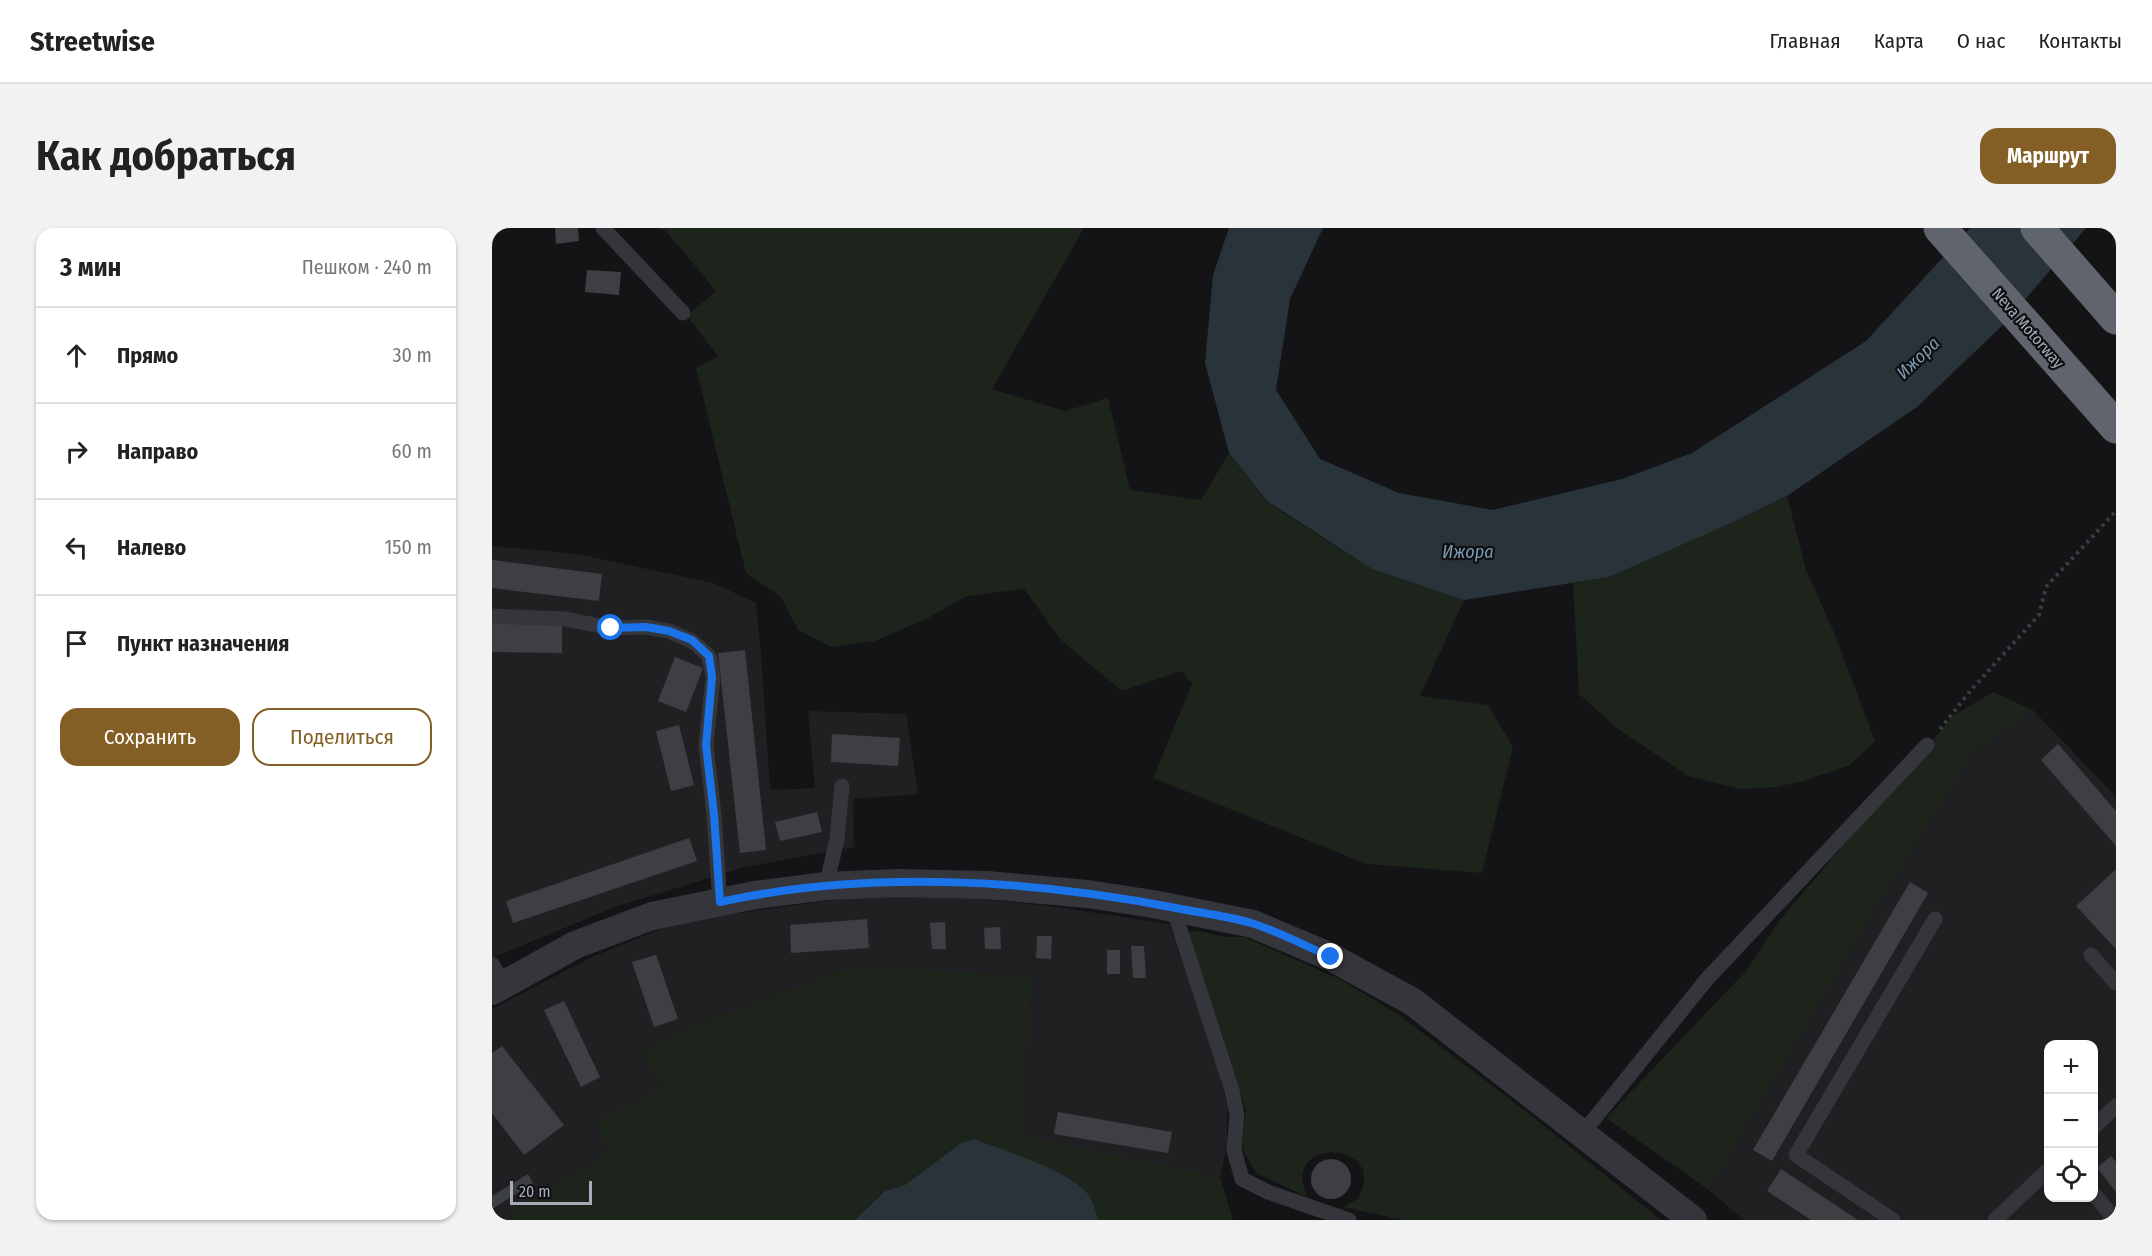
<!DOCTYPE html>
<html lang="ru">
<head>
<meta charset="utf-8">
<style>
  body { margin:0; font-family:"Fira Sans Condensed",sans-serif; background:#f2f2f2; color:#222 }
  .controls { position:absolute; right:18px; bottom:18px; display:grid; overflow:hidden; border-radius:12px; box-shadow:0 2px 4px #0004 }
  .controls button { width:54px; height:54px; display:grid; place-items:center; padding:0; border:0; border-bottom:2px solid #e0e0e0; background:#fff; color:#222; font:30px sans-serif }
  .scale { position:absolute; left:18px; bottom:15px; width:82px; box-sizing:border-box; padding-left:6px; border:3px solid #a5abb7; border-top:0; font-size:16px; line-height:21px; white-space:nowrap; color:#a5abb7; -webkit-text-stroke:4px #0f0f11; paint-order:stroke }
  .stop { position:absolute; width:18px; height:18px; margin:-14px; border:4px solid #1a73e8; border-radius:50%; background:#fff }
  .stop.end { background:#1a73e8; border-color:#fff; box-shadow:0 2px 6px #0008 }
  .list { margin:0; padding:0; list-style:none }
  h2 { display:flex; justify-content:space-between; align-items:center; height:78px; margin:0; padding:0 24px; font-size:26px }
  h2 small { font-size:20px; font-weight:400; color:#767676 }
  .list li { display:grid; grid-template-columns:39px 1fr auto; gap:18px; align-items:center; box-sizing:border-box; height:96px; padding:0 24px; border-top:2px solid #e0e0e0 }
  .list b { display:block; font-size:22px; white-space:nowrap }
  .list em { font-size:20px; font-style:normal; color:#767676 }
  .actions { display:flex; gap:12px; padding:18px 24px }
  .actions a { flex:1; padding:14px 0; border:2px solid #835f25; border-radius:18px; text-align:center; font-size:21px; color:#835f25 }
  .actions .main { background:#835f25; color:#fff }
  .icon { flex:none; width:33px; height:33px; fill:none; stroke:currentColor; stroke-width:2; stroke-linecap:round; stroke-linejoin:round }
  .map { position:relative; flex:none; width:1624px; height:992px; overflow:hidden; border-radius:18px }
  header { display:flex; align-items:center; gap:36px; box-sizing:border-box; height:84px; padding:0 30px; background:#fff; border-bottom:2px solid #e0e0e0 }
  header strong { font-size:28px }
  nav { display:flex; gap:33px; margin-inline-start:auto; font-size:21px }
  .intro { display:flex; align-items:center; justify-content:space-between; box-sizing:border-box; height:144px; padding:0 36px }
  h1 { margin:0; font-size:42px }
  .button { padding:15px 27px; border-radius:18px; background:#835f25; color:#fff; font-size:21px; font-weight:700 }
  main { display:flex; gap:36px; padding:0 36px }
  aside { flex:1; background:#fff; border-radius:18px; box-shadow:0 2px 4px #0004 }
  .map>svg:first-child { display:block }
</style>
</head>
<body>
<header>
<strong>Streetwise</strong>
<nav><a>Главная</a><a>Карта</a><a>О нас</a><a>Контакты</a></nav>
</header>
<div class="intro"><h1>Как добраться</h1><a class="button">Маршрут</a></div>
<main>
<aside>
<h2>3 мин<small>Пешком · 240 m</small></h2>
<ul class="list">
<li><svg class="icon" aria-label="ahead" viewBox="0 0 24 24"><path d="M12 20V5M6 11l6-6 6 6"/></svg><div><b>Прямо</b></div><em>30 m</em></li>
<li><svg class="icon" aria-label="right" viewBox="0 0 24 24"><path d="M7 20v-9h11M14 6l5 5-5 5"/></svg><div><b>Направо</b></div><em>60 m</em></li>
<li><svg class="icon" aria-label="left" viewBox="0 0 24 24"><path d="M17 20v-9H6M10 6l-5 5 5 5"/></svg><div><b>Налево</b></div><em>150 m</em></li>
<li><svg class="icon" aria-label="arrive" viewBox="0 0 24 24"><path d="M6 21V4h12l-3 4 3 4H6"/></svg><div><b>Пункт назначения</b></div></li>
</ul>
<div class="actions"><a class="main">Сохранить</a><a>Поделиться</a></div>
</aside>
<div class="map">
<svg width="1624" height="992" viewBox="0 0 1624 992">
  <rect width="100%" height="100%" fill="#141416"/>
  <g fill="#202023" fill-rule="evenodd">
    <path d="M0 318 85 326 221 355 264 375 269 426 278 562 323 560 316 483 414 486 426 566 361 571 362 619 253 639 123 679 0 730Z"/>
    <path d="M1541 482 1624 569V992H1252L1217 962 1382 683 1481 525ZM1556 816H1602V970H1556Z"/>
    <path d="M370 668 476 669 571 680 677 696 722 820 735 878V918L728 949 530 909 540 749 364 737 190 802 149 825 170 859 103 892 116 923 8 992H0V781L100 729 188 693Z"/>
  </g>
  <g fill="#1c241c">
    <path d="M166 0H592L500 161 573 183 616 170 638 262 709 272 737 225 775 274 880 341 972 372 928 468 996 477 1021 519 990 645 875 636 661 550 700 456 689 443 630 463 570 413 532 361 475 368 436 390 383 413 339 419 306 402 289 369 254 345 204 140 226 128 195 88 224 63 174 3Z"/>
    <path d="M1295 268 1314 342 1341 402 1383 513 1358 537 1312 553 1284 559 1248 561 1196 548 1126 501 1087 466 1081 355 1117 349 1226 301Z"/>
    <path d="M1501 464 1541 482 1481 525 1382 683 1217 962 1114 890 1254 743 1287 693 1462 487Z"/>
    <path d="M707 703 732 709H752L848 751 907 787 1027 878 1169 992H911L851 979 867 970C870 962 874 951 871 942 862 920 821 918 812 941 808 950 812 960 815 969L764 945 750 920 754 883 727 796 695 704Z"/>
    <path d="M364 737 540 749 530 908 728 949 741 992H606C604 983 601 973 595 966 575 938 502 924 469 915L413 957 393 963 363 992H8L116 923 103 892 170 859 149 825 190 802Z"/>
  </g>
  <g fill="#29333a">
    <path d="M737 0H831L798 71 784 162 828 231 907 265 1001 282 1130 251 1200 225 1374 113 1478 0H1594L1513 95 1425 179 1295 268 1226 301 1117 349 972 372 880 341 775 273 737 225 713 135 721 47Z"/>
    <path d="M482 911C510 922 579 943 596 966 601 973 604 983 606 992H363L393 963 413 957 469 915Z"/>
  </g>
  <g fill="#3e3f43">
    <path d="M63 0H86L87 13 64 16Z"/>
    <path d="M95 42 129 44 127 67 93 64Z"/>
    <path d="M0 332 110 346 107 373 0 360Z"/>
    <path d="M0 395 70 396V425L0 424Z"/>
    <path d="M253 422 274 622 248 625 226 425Z"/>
    <path d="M183 429 211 440 194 484 166 473Z"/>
    <path d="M187 497 202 557 179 563 164 503Z"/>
    <path d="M340 506 408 510 406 538 339 534Z"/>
    <path d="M1566 516 1624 583V618L1549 532Z"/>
    <path d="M325 584 330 604 288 613 283 594Z"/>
    <path d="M197 610 205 633 21 695 14 673Z"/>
    <path d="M1623 642 1624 644V721L1584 678Z"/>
    <path d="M1418 654 1436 665 1280 933 1261 922Z"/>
    <path d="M375 691 377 720 299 725 298 697Z"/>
    <path d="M453 694 454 721H440L438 695Z"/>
    <path d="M508 699 509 721H493L492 700Z"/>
    <path d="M545 708H560L559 731 544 730Z"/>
    <path d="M639 718H652L654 750H641Z"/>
    <rect x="615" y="722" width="13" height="24"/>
    <path d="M164 727 186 791 162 799 140 734Z"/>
    <path d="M72 773 108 849 89 859 52 782Z"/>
    <path d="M10 818 72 897 32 927 0 885V825Z"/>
    <path d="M566 884 680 904 676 925 562 906Z"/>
    <path d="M1619 928 1624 934V964L1605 940Z"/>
    <circle cx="839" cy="951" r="20"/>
    <path d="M1289 941 1366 992H1319L1275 963Z"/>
    <path d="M36 946 41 955 0 981V968Z"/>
  </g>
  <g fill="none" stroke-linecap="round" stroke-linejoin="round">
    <path stroke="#3a3d42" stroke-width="4" stroke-dasharray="3 4.5" stroke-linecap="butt" d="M1448 501 1479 462 1547 387 1554 359 1624 283"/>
    <g stroke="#35363b" stroke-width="15">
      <path d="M111 0 191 85"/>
      <path d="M0 388 73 391 119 400 154 399 177 403 200 413 217 428 221 449 214 517 222 587 228 674"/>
      <path d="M334 658 345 611 350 558"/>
      <path d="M681 680 740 862 745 888 742 922 750 951 776 964 857 992"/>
      <path d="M1599 727 1624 755"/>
      <path d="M0 736 12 756"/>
      <path d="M1602 899 1624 878"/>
      <path d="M1090 906 1215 751 1435 517"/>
      <path d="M1602 966 1623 992"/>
      <path d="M1401 992 1304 927 1443 691"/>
      <path d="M1503 992 1556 942"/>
    </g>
    <path stroke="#35363b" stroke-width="28" d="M0 763 83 717 160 688 263 667 334 658 406 655 495 657 596 666 661 676 761 696 839 729 921 774 1201 992"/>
    <g stroke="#60646c" stroke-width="33">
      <path d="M1448 0 1624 199"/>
      <path d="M1545 0 1624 90"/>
    </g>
  </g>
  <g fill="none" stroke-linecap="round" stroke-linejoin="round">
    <path stroke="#1a73e8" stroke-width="8" d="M119 400 154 399 177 403 200 412 217 428 220 449 214 517 222 587 228 674C374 642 538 651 684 680 709 685 735 688 759 695 786 703 813 718 839 729"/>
  </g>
  <g text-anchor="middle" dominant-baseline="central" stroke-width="4.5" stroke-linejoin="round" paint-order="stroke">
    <g font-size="16" fill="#a5abb7" stroke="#0f0f11">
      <text transform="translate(1536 100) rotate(49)">Neva Motorway</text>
    </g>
    <g font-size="18" font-style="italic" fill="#7a9bb3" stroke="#0f0f11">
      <text transform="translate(1426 130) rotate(-44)">Ижора</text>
      <text x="976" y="324">Ижора</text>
    </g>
  </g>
</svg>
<div class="controls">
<button>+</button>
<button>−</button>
<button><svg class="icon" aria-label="locate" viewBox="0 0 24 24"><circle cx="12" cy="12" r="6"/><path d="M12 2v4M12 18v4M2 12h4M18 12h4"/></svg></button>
</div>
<div class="scale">20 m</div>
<div class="stop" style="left:119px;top:400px"></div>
<div class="stop end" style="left:839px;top:729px"></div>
</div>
</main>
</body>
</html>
